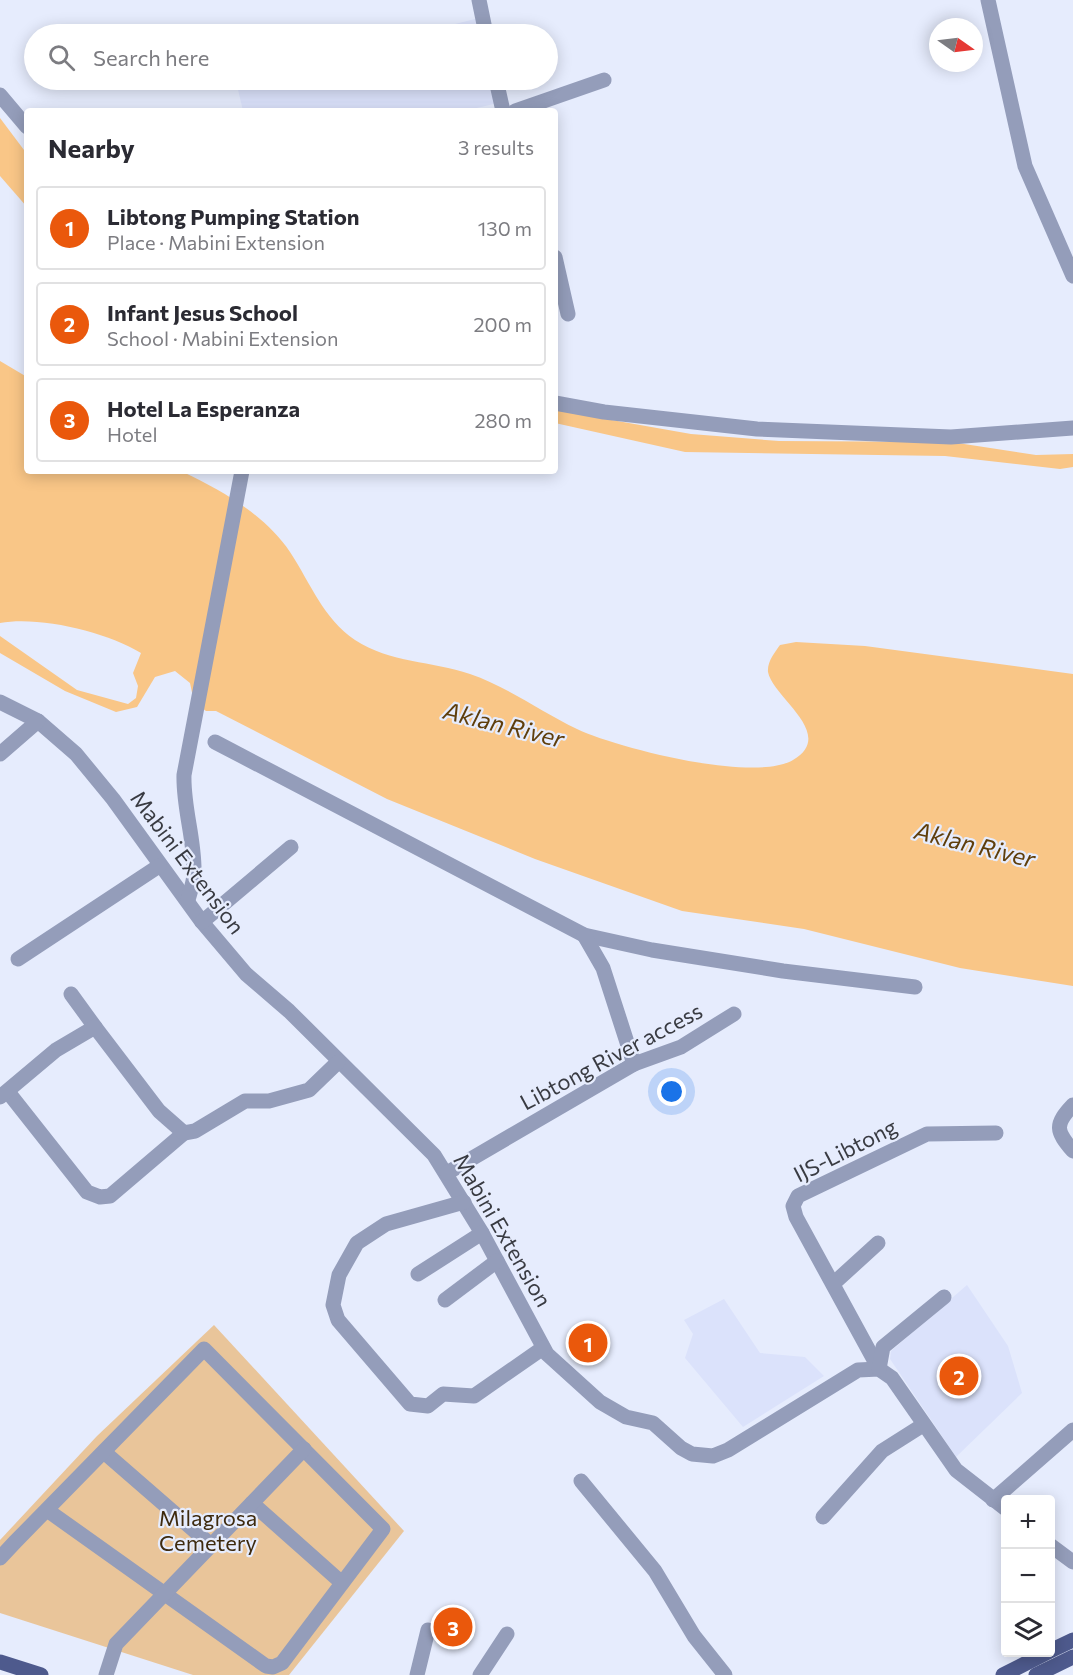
<!DOCTYPE html>
<html lang="en">
<head>
<meta charset="utf-8">
<style>
  body { margin:0; font-family:Commissioner,sans-serif; background:#f2f2f3; color:#2b2b33 }
  .controls { position:absolute; right:18px; bottom:18px; display:grid; overflow:hidden; border-radius:6px; box-shadow:0 3px 15px #0003 }
  .controls button { width:54px; height:54px; display:grid; place-items:center; padding:0; border:0; border-bottom:2px solid #e1e1e2; background:#fff; color:#2b2b33; font:30px sans-serif }
  .compass { position:absolute; left:929px; top:18px; width:54px; height:54px; border-radius:50%; background:#fff; box-shadow:0 3px 15px #0003; rotate:104deg }
  .you { position:absolute; left:672px; top:1092px; width:21px; height:21px; margin:-15px; border:4px solid #fff; border-radius:50%; background:#1a73e8; box-shadow:0 0 0 9px #1a73e833 }
  .badge { display:grid; place-items:center; width:39px; height:39px; border-radius:50%; background:#ea580c; color:#fff; font-size:20px; font-weight:700 }
  .pin { position:absolute; translate:-50% -50%; border:3px solid #fff; box-shadow:0 2px 6px #0006 }
  .list { margin:0; padding:0; list-style:none }
  h2 { display:flex; justify-content:space-between; align-items:center; height:78px; margin:0; padding:0 24px; font-size:26px }
  h2 small { font-size:20px; font-weight:400; color:#7c7c81 }
  .list li { display:grid; grid-template-columns:39px 1fr auto; gap:18px; align-items:center; box-sizing:border-box; height:84px; margin:0 12px 12px; padding:0 12px; border:2px solid #e1e1e2; border-radius:6px }
  .list b { display:block; font-size:22px; white-space:nowrap }
  .list p { margin:0; font-size:20px; white-space:nowrap; color:#7c7c81 }
  .list em { font-size:20px; font-style:normal; color:#7c7c81 }
  .icon { flex:none; width:33px; height:33px; fill:none; stroke:currentColor; stroke-width:2; stroke-linecap:round; stroke-linejoin:round }
  .map { position:relative; flex:none; width:1073px; height:1675px; overflow:hidden }
  .search { position:absolute; background:#fff; box-shadow:0 3px 15px #0003; left:24px; top:24px; width:534px; height:66px; display:flex; align-items:center; gap:15px; box-sizing:border-box; padding:0 21px; border-radius:33px; color:#7c7c81; font-size:22px }
  .panel { position:absolute; background:#fff; box-shadow:0 3px 15px #0003; left:24px; top:108px; width:534px; height:366px; border-radius:6px }
  .map>svg:first-child { display:block }
</style>
</head>
<body>
<div class="map">
<svg width="1073" height="1675" viewBox="0 0 1073 1675">
  <rect width="100%" height="100%" fill="#e6ecfd"/>
  <g fill="#dbe2fb">
    <path d="M479 18 483 34H415Z"/>
    <path d="M243 80H492L498 103 464 111H243L236 81Z"/>
    <path d="M967 1285 1008 1346 1022 1393 956 1457 890 1359 891 1351Z"/>
    <path d="M724 1299 760 1353 805 1357 824 1376 743 1427 685 1358 693 1334 684 1320Z"/>
  </g>
  <path fill="#e9c59a" d="M214 1325 404 1531 289 1675H193L0 1613V1540L97 1436Z"/>
  <g fill="#f9c687">
    <path d="M0 118 27 154V207L0 176Z"/>
    <path d="M0 361 27 377V471C67 471 108 471 148 471 158 471 174 468 183 472 223 491 265 515 290 552 311 584 323 618 355 640 390 663 432 661 470 674 508 687 541 712 577 729 617 748 754 783 793 760 837 734 773 698 768 672 767 662 775 652 780 645L796 642 865 646 1073 674V986L960 968 804 929 682 911 535 859 387 799 216 711H206L194 702 190 683 175 671 155 677 137 707 116 712 65 691 0 653V636L77 690 128 704 136 698 138 686 133 673 141 653C106 632 41 616 0 623Z"/>
    <path d="M555 410 691 434 779 441 951 442 1036 455 1073 454V467L1060 469 945 456 685 452 555 423Z"/>
  </g>
  <g fill="none" stroke-linecap="round" stroke-linejoin="round">
    <g stroke="#949dba" stroke-width="15">
      <path d="M479 0 486 34"/>
      <path d="M988 0 1025 166 1073 276"/>
      <path d="M496 80 503 111"/>
      <path d="M0 95 27 127"/>
      <path d="M515 111 604 80"/>
      <path d="M555 257 568 314"/>
      <path d="M555 403 604 412 757 429 951 437 1073 428"/>
      <path d="M0 702 38 721 76 754 113 799 202 922 246 974 289 1011 434 1155 482 1233 547 1354 600 1402 626 1417 653 1423 681 1448 692 1454 713 1456 728 1450 858 1370 879 1369 892 1378 956 1470 1006 1509"/>
      <path d="M215 742 584 935 652 950 783 971 915 987"/>
      <path d="M0 754 38 721"/>
      <path d="M188 900C190 892 194 882 194 873 195 840 183 808 184 775L242 471"/>
      <path d="M202 922 291 847"/>
      <path d="M584 935 603 968 634 1064"/>
      <path d="M18 959 159 866"/>
      <path d="M71 994 95 1027"/>
      <path d="M8 1092 87 1192 100 1197 110 1196 184 1133"/>
      <path d="M0 1097 56 1050 95 1027 159 1111 184 1133 195 1131 245 1101H269L309 1090 338 1062"/>
      <path d="M1073 1105C1054 1125 1056 1131 1073 1151"/>
      <path d="M447 1173 634 1064 681 1047 734 1014"/>
      <path d="M464 1202 386 1224 357 1243 339 1275 333 1305 338 1320 410 1404 428 1406 443 1394 474 1396 543 1348"/>
      <path d="M418 1274 482 1233"/>
      <path d="M833 1284 878 1243"/>
      <path d="M445 1300 497 1261"/>
      <path d="M879 1369 796 1217 793 1206 798 1196 927 1134 996 1133"/>
      <path d="M879 1369 883 1347 944 1297"/>
      <path d="M104 1452 211 1545"/>
      <path d="M581 1481 655 1571 694 1636 725 1675"/>
      <path d="M993 1500 1073 1430"/>
      <path d="M252 1503 342 1583"/>
      <path d="M823 1517 882 1451 923 1425"/>
      <path d="M1050 1545 1073 1562"/>
      <path d="M0 1558 15 1542 204 1349 383 1529 282 1663 273 1667 266 1666 47 1510"/>
      <path d="M106 1675 116 1644 304 1449"/>
      <path d="M417 1675 428 1630"/>
      <path d="M480 1675 507 1634"/>
    </g>
    <g stroke="#4e5a8d" stroke-width="15">
      <path d="M1050 1651 1073 1640"/>
      <path d="M0 1662 41 1675"/>
      <path d="M1003 1675 1048 1652"/>
      <path d="M1036 1675 1073 1657"/>
    </g>
  </g>
  <g text-anchor="middle" dominant-baseline="central" stroke-width="4.5" stroke-linejoin="round" paint-order="stroke">
    <g font-size="22" fill="#393b42" stroke="#e6ecfd">
      <text transform="translate(188 862) rotate(53)">Mabini Extension</text>
      <text transform="translate(611 1056) rotate(-28)">Libtong River access</text>
      <text transform="translate(845 1150) rotate(-27)">IJS-Libtong</text>
      <text transform="translate(503 1230) rotate(60)">Mabini Extension</text>
    </g>
    <g font-size="22" fill="#3e2a0e" stroke="#e6ecfd">
      <text x="208" y="1517">Milagrosa<tspan x="208" dy="25">Cemetery</tspan></text>
    </g>
    <g font-size="24" font-style="italic" fill="#5f3e0b" stroke="#e6ecfd">
      <text transform="translate(504 724) rotate(14)">Aklan River</text>
      <text transform="translate(975 844) rotate(14)">Aklan River</text>
    </g>
  </g>
</svg>
<div class="controls">
<button>+</button>
<button>−</button>
<button><svg class="icon" aria-label="layers" viewBox="0 0 24 24"><path d="M12 4l9 5-9 5-9-5zM3 14l9 5 9-5"/></svg></button>
</div>
<svg class="compass" viewBox="-18 -18 36 36"><path d="M0-13l5 13h-10z" fill="#e53935"/><path d="M0 13l5-13h-10z" fill="#7c7c81"/></svg>
<div class="you"></div>
<div class="pin badge" style="left:588px;top:1343px">1</div>
<div class="pin badge" style="left:959px;top:1376px">2</div>
<div class="pin badge" style="left:453px;top:1627px">3</div>
<div class="search"><svg class="icon" aria-label="search" viewBox="0 0 24 24"><circle cx="10" cy="10" r="6"/><path d="M15 15l6 6"/></svg>Search here</div>
<section class="panel">
<h2>Nearby<small>3 results</small></h2>
<ul class="list">
<li><span class="badge">1</span><div><b>Libtong Pumping Station</b><p>Place · Mabini Extension</p></div><em>130 m</em></li>
<li><span class="badge">2</span><div><b>Infant Jesus School</b><p>School · Mabini Extension</p></div><em>200 m</em></li>
<li><span class="badge">3</span><div><b>Hotel La Esperanza</b><p>Hotel</p></div><em>280 m</em></li>
</ul>
</section>
</div>
</body>
</html>
